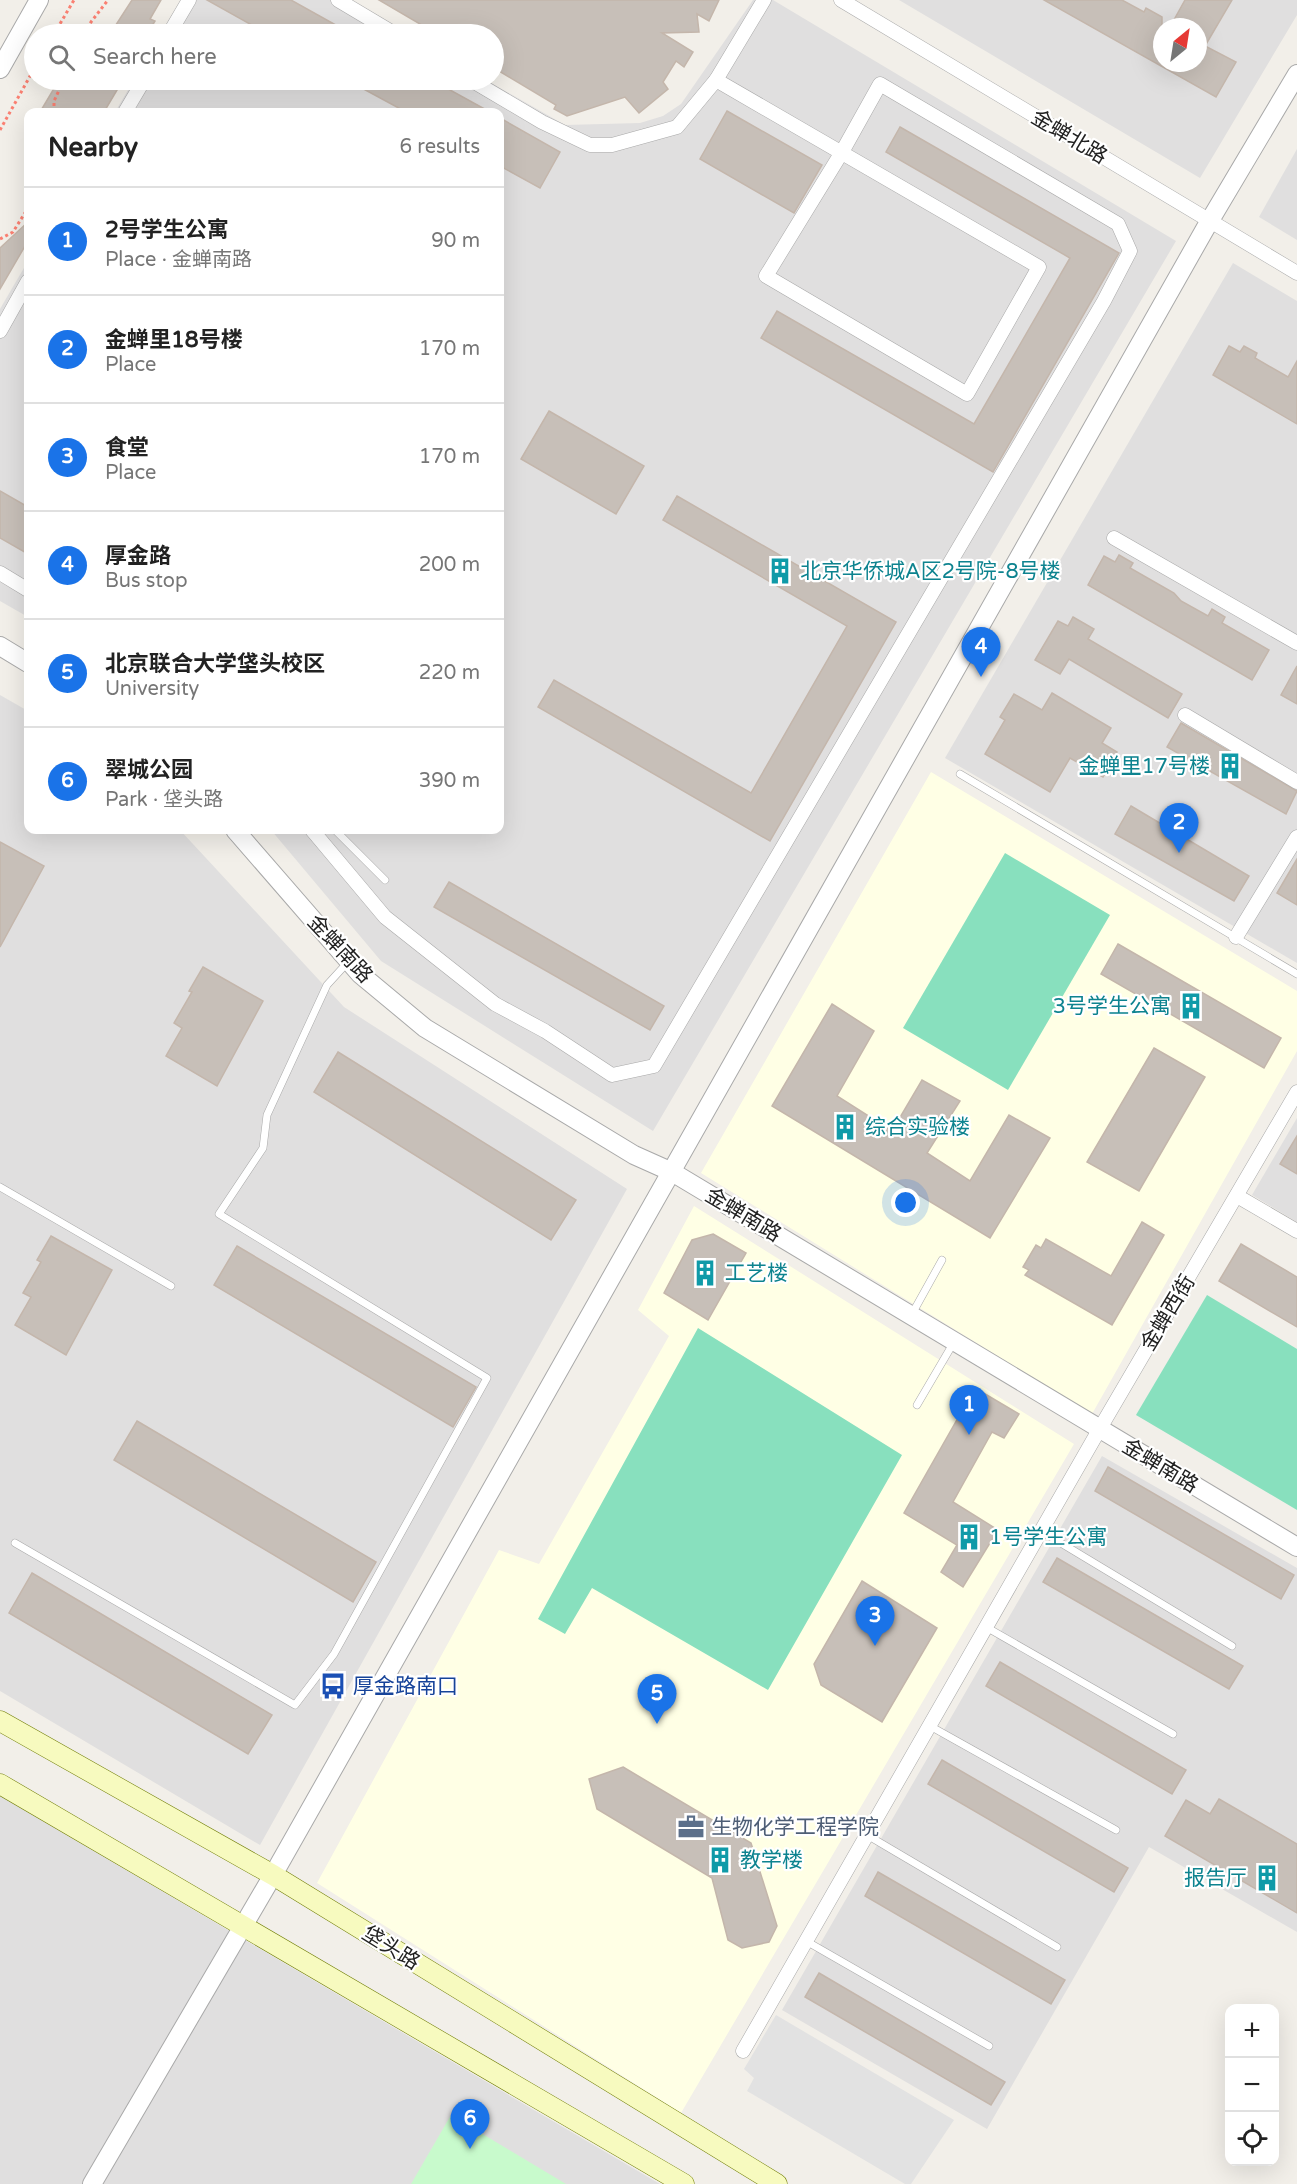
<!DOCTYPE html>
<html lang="en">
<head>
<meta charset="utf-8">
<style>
  body { margin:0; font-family:"Varela Round","Noto Sans SC",sans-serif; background:#f2f2f2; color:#222 }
  .controls { position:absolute; right:18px; bottom:18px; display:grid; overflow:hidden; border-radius:12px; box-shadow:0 6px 24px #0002 }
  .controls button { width:54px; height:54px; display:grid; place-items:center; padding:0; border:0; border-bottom:2px solid #e0e0e0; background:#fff; color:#222; font:30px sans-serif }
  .compass { position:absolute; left:1153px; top:18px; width:54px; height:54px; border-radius:50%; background:#fff; box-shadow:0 6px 24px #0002; rotate:30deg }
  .you { position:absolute; left:906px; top:1203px; width:21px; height:21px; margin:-15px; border:4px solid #fff; border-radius:50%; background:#1a73e8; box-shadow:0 0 0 9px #1a73e833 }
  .badge { display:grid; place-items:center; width:39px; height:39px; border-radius:50%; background:#1a73e8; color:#fff; font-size:20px; font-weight:700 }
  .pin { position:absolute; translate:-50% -50px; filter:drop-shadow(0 2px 3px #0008) }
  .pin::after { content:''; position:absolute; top:32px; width:21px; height:18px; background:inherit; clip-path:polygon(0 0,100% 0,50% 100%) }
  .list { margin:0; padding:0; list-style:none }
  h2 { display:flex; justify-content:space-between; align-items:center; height:78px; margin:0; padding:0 24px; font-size:26px }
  h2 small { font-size:20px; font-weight:400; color:#767676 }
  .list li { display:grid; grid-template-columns:39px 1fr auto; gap:18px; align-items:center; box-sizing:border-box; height:108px; padding:0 24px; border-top:2px solid #e0e0e0 }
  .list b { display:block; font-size:22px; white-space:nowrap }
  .list p { margin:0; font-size:20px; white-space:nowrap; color:#767676 }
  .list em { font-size:20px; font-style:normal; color:#767676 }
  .icon { flex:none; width:33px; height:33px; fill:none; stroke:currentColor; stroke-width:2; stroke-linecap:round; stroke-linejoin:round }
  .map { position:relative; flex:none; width:1297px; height:2184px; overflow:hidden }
  .search { position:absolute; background:#fff; box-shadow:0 6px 24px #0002; left:24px; top:24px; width:480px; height:66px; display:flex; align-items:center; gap:15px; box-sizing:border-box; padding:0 21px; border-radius:33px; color:#767676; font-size:22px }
  .panel { position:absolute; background:#fff; box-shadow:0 6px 24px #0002; left:24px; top:108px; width:480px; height:726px; border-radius:12px }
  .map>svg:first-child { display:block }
</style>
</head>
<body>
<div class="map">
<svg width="1297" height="2184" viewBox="0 0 1297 2184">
  <rect width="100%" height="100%" fill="#f2efe9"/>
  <g fill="#e0dfdf" fill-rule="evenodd">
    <path d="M181 0H348L408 34H161Z"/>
    <path d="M753 0H773L1176 241 653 1131 381 961 271 830H500V112H115L134 80H486L565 125 640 123 663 116 681 104Z"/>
    <path d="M899 0H1297V15L1200 178ZM1162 27H1198V63H1162Z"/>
    <path d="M1297 149V240L1259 217Z"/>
    <path d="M28 261V617L0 601V309Z"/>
    <path d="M1233 263 1297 301V963L945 758Z"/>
    <path d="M0 695 28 711V830H180L344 1007 627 1189 260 1845 0 1691Z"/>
    <path d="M1297 1118V1222L1252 1195Z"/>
    <path d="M1102 1456 1297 1568V1932L1149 1847 987 2129 782 2010Z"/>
    <path d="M0 1796 660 2184H0Z"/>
  </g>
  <g fill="#ffffe5">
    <path d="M931 772 1297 991V1051L1092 1414 701 1173Z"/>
    <path d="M694 1206 1074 1444 681 2113 317 1883 499 1550 539 1564 669 1336 638 1310Z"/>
  </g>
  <path fill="#c8facc" d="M451 2115 566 2184H411Z"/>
  <g fill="#88e0be">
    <path d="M1005 853 1110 915 1008 1090 903 1028Z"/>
    <path d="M1207 1295 1297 1349V1510L1136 1415Z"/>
    <path d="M698 1328 902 1455 768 1690 592 1588 565 1634 538 1619Z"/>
  </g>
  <path fill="#e2e2e2" d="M776 2015 954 2120 911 2184H905L747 2091 754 2078 744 2069Z"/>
  <g fill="#c7bfb8" stroke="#c4b6ab" stroke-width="1.5">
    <path d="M132 0H161L150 19 155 21 147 34H110Z"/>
    <path d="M207 0H291L352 34H268Z"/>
    <path d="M379 0H719L709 21 697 14 699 32 662 33 693 52 684 67 676 61 663 82 668 89 639 113 625 97 567 116 554 109 556 105 494 68V34H437Z"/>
    <path d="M1044 0H1122L1144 12 1146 8 1162 17V63H1198V27H1170L1185 0H1232L1205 46 1236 62 1216 97Z"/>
    <path d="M59 80H123L104 112H40Z"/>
    <path d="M347 80H432L490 112H406Z"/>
    <path d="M727 111 822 165 794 213 700 159Z"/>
    <path d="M500 118 560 152 540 188 500 166Z"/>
    <path d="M900 127 1119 253 993 472 761 338 777 311 974 424 1070 258 886 152Z"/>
    <path d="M28 222V245L25 246 0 289V248Z"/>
    <path d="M1229 346 1240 352 1244 346 1257 353 1255 358 1288 377 1297 361V424L1213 375Z"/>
    <path d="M549 411 644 466 616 514 521 459Z"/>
    <path d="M0 491 28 507V554L0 538Z"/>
    <path d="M677 496 896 622 770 841 538 707 554 680 751 793 847 626 663 520Z"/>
    <path d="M1119 555 1133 563 1130 568 1174 593 1181 601 1208 616 1212 609 1225 617 1222 623 1269 650 1252 680 1088 585 1104 556 1115 562Z"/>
    <path d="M1073 617 1094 629 1088 639 1182 694 1168 718 1069 659 1060 674 1035 660 1058 621 1068 626Z"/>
    <path d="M1297 666V704L1281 695Z"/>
    <path d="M1052 693 1111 728 1102 743 1117 752 1103 777 1070 758 1050 792 985 754 1005 720 1000 717 1014 694 1042 710Z"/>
    <path d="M1181 723 1297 791 1286 814 1167 747Z"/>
    <path d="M1131 806 1249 876 1234 901 1115 834Z"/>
    <path d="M0 842 44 866 0 947Z"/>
    <path d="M1297 859V905L1277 893Z"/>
    <path d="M449 882 664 1006 650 1030 434 907Z"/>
    <path d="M1118 944 1281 1038 1264 1068 1101 974Z"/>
    <path d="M203 967 263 1001 217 1086 166 1056 182 1028 174 1023 192 992 189 991Z"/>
    <path d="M832 1004 874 1031 837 1096 892 1131 922 1080 960 1101 927 1153 970 1181 1009 1115 1050 1138 990 1238 772 1106Z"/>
    <path d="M1154 1048 1205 1077 1139 1191 1087 1162Z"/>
    <path d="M338 1052 576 1200 551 1240 314 1092Z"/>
    <path d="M1297 1136V1174L1280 1164Z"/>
    <path d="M1142 1222 1164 1235 1112 1325 1025 1275 1029 1270 1023 1267 1036 1245 1041 1248 1046 1239 1111 1276Z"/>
    <path d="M713 1234 746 1253 708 1320 664 1293 692 1240Z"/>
    <path d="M51 1236 112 1270 66 1355 15 1325 31 1297 23 1293 41 1262 37 1260Z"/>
    <path d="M1241 1244 1297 1277V1327L1219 1281Z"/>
    <path d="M237 1246 476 1387 453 1427 214 1285Z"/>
    <path d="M975 1388 1019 1414 1004 1438 992 1432 953 1502 998 1530 963 1587 941 1572 957 1545 904 1513Z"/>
    <path d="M137 1421 376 1562 353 1602 114 1460Z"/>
    <path d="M1108 1467 1294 1575 1281 1599 1095 1491Z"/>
    <path d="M1057 1558 1243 1666 1229 1689 1043 1582Z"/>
    <path d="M32 1573 272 1715 248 1754 9 1613Z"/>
    <path d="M862 1581 937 1628 882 1722 821 1685 814 1664Z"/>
    <path d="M1000 1662 1186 1770 1172 1794 986 1686Z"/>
    <path d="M942 1760 1128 1868 1114 1892 928 1784Z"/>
    <path d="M623 1767 751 1843 777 1926 769 1942 742 1948 728 1940 712 1878 597 1809 589 1779Z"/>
    <path d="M1219 1799 1297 1844V1913L1165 1836 1186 1800 1210 1814Z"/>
    <path d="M878 1872 1065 1980 1051 2004 865 1896Z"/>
    <path d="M819 1973 1005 2082 991 2105 805 1997Z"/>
  </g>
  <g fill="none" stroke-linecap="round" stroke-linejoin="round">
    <g stroke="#a9a9a9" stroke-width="8">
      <g id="service">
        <path d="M960 774 1297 974"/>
        <path d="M335 830 385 880"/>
        <path d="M0 1187 171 1286"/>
        <path d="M912 1314 942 1260"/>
        <path d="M917 1405 954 1342"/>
        <path d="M1041 1531 1232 1646"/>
        <path d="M15 1543 295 1705 334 1654 487 1378 219 1214 263 1148 267 1115 327 985 348 962"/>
        <path d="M986 1627 1173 1734"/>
        <path d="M930 1726 1116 1830"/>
        <path d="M867 1835 1057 1947"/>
        <path d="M806 1941 989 2046"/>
      </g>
    </g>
    <g stroke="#a9a9a9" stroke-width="15">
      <g id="minor">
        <path d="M338 0 395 34"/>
        <path d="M841 0 1297 273"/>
        <path d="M169 34 189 0"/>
        <path d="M716 80 764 0"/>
        <path d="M125 112 144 80"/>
        <path d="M0 331 28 281"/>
        <path d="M1114 538 1297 643"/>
        <path d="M0 573 28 590"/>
        <path d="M1185 715 1297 782"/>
        <path d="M312 830 385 917 495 1004 545 1031 612 1075 654 1066 1104 301 1130 251 1118 224 880 84 842 152 766 276 967 394 1039 267 716 80 677 127 612 145H590L542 122 471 80"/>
        <path d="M1236 937 1297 837"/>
        <path d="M1237 1196 1297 1231"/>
        <path d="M743 2051 1099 1430 1297 1092"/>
      </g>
    </g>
    <g stroke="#a9a9a9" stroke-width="20">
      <g id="tertiary">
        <path d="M0 69 39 0"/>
        <path d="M0 646 28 663"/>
        <path d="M235 830 360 974 425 1028 634 1155 672 1172 1297 1547"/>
        <path d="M92 2184 273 1875 1209 222 1297 74"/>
      </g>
    </g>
    <g stroke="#707d05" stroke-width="21">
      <g id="secondary">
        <path d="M0 1721 273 1875 777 2184"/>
        <path d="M0 1784 684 2184"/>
      </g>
    </g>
    <g stroke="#fa8072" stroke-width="3" stroke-dasharray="3 3" stroke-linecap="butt">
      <path d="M54 34 74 0"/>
      <path d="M85 34 91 22 108 0"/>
      <path d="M54 112V101L64 80"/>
      <path d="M0 130 34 69"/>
      <path d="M0 239 13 232 28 208"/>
    </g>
    <use href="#service" stroke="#fff" stroke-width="7"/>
    <use href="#minor" stroke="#fff" stroke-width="14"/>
    <use href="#tertiary" stroke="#fff" stroke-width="18"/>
    <use href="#secondary" stroke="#f7fabf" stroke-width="20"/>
  </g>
  <defs>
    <g id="building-bare" transform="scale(2.07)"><path d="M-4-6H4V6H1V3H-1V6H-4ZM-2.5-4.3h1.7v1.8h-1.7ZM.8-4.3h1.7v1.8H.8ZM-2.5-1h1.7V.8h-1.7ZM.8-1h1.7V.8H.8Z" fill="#0f9aa8" stroke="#fff" stroke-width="2.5" paint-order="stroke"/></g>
    <g id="bus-bare" transform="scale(2.07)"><path d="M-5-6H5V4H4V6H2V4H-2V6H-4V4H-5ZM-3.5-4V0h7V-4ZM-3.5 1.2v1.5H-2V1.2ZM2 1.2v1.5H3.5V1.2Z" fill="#1a4fb4" stroke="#fff" stroke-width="2.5" paint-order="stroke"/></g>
    <g id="office-bare" transform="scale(2.07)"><path d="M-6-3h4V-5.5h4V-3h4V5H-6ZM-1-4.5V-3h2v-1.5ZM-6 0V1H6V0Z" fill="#5c6f8a" stroke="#fff" stroke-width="2.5" paint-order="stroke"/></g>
  </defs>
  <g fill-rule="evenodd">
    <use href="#building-bare" x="780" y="571"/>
    <use href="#building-bare" x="1230" y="766"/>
    <use href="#building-bare" x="1191" y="1006"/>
    <use href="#building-bare" x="845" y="1127"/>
    <use href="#building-bare" x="705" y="1273"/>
    <use href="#building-bare" x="969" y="1537"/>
    <use href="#bus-bare" x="333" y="1686"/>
    <use href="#office-bare" x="691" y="1827"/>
    <use href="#building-bare" x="720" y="1860"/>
    <use href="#building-bare" x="1267" y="1878"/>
  </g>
  <g text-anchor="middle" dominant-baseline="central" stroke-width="4.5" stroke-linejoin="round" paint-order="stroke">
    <g font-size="21" fill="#222" stroke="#fff">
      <text transform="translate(1069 137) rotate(31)">金蝉北路</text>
      <text transform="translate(340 949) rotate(47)">金蝉南路</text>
      <text transform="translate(743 1215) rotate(31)">金蝉南路</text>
      <text transform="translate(1168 1313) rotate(-59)">金蝉西街</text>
      <text transform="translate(1160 1466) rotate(31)">金蝉南路</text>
      <text transform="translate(391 1948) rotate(32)">垡头路</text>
    </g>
    <g font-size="21" fill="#0d838f" stroke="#fff" text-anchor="start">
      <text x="800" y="571">北京华侨城A区2号院-8号楼</text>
      <text x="1210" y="766" text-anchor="end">金蝉里17号楼</text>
      <text x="1171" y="1006" text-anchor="end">3号学生公寓</text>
      <text x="865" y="1127">综合实验楼</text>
      <text x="725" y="1273">工艺楼</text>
      <text x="989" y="1537">1号学生公寓</text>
      <text x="740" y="1860">教学楼</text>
      <text x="1247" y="1878" text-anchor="end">报告厅</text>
    </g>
    <g font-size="21" fill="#164399" stroke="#fff" text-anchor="start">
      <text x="353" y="1686">厚金路南口</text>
    </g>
    <g font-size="21" fill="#4e5e75" stroke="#fff" text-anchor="start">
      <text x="711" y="1827">生物化学工程学院</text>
    </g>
  </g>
</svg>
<div class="controls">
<button>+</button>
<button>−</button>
<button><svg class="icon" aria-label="locate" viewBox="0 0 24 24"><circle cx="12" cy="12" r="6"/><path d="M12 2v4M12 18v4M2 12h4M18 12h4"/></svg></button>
</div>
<svg class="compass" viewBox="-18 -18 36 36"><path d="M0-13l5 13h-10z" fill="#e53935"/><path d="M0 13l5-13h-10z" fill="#767676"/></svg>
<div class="you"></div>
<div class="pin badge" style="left:969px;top:1435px">1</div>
<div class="pin badge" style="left:1179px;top:853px">2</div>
<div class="pin badge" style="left:875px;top:1646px">3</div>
<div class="pin badge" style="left:981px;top:677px">4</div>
<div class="pin badge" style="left:657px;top:1724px">5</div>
<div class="pin badge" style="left:470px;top:2149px">6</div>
<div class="search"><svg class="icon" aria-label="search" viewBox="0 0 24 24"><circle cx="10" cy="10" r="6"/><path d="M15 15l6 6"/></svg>Search here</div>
<section class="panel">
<h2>Nearby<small>6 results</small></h2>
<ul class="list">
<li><span class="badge">1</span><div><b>2号学生公寓</b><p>Place · 金蝉南路</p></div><em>90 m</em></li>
<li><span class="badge">2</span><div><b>金蝉里18号楼</b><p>Place</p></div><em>170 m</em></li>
<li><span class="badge">3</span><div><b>食堂</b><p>Place</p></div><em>170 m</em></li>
<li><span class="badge">4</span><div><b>厚金路</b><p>Bus stop</p></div><em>200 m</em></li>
<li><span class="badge">5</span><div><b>北京联合大学垡头校区</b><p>University</p></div><em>220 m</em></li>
<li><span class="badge">6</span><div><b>翠城公园</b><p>Park · 垡头路</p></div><em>390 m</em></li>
</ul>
</section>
</div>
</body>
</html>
